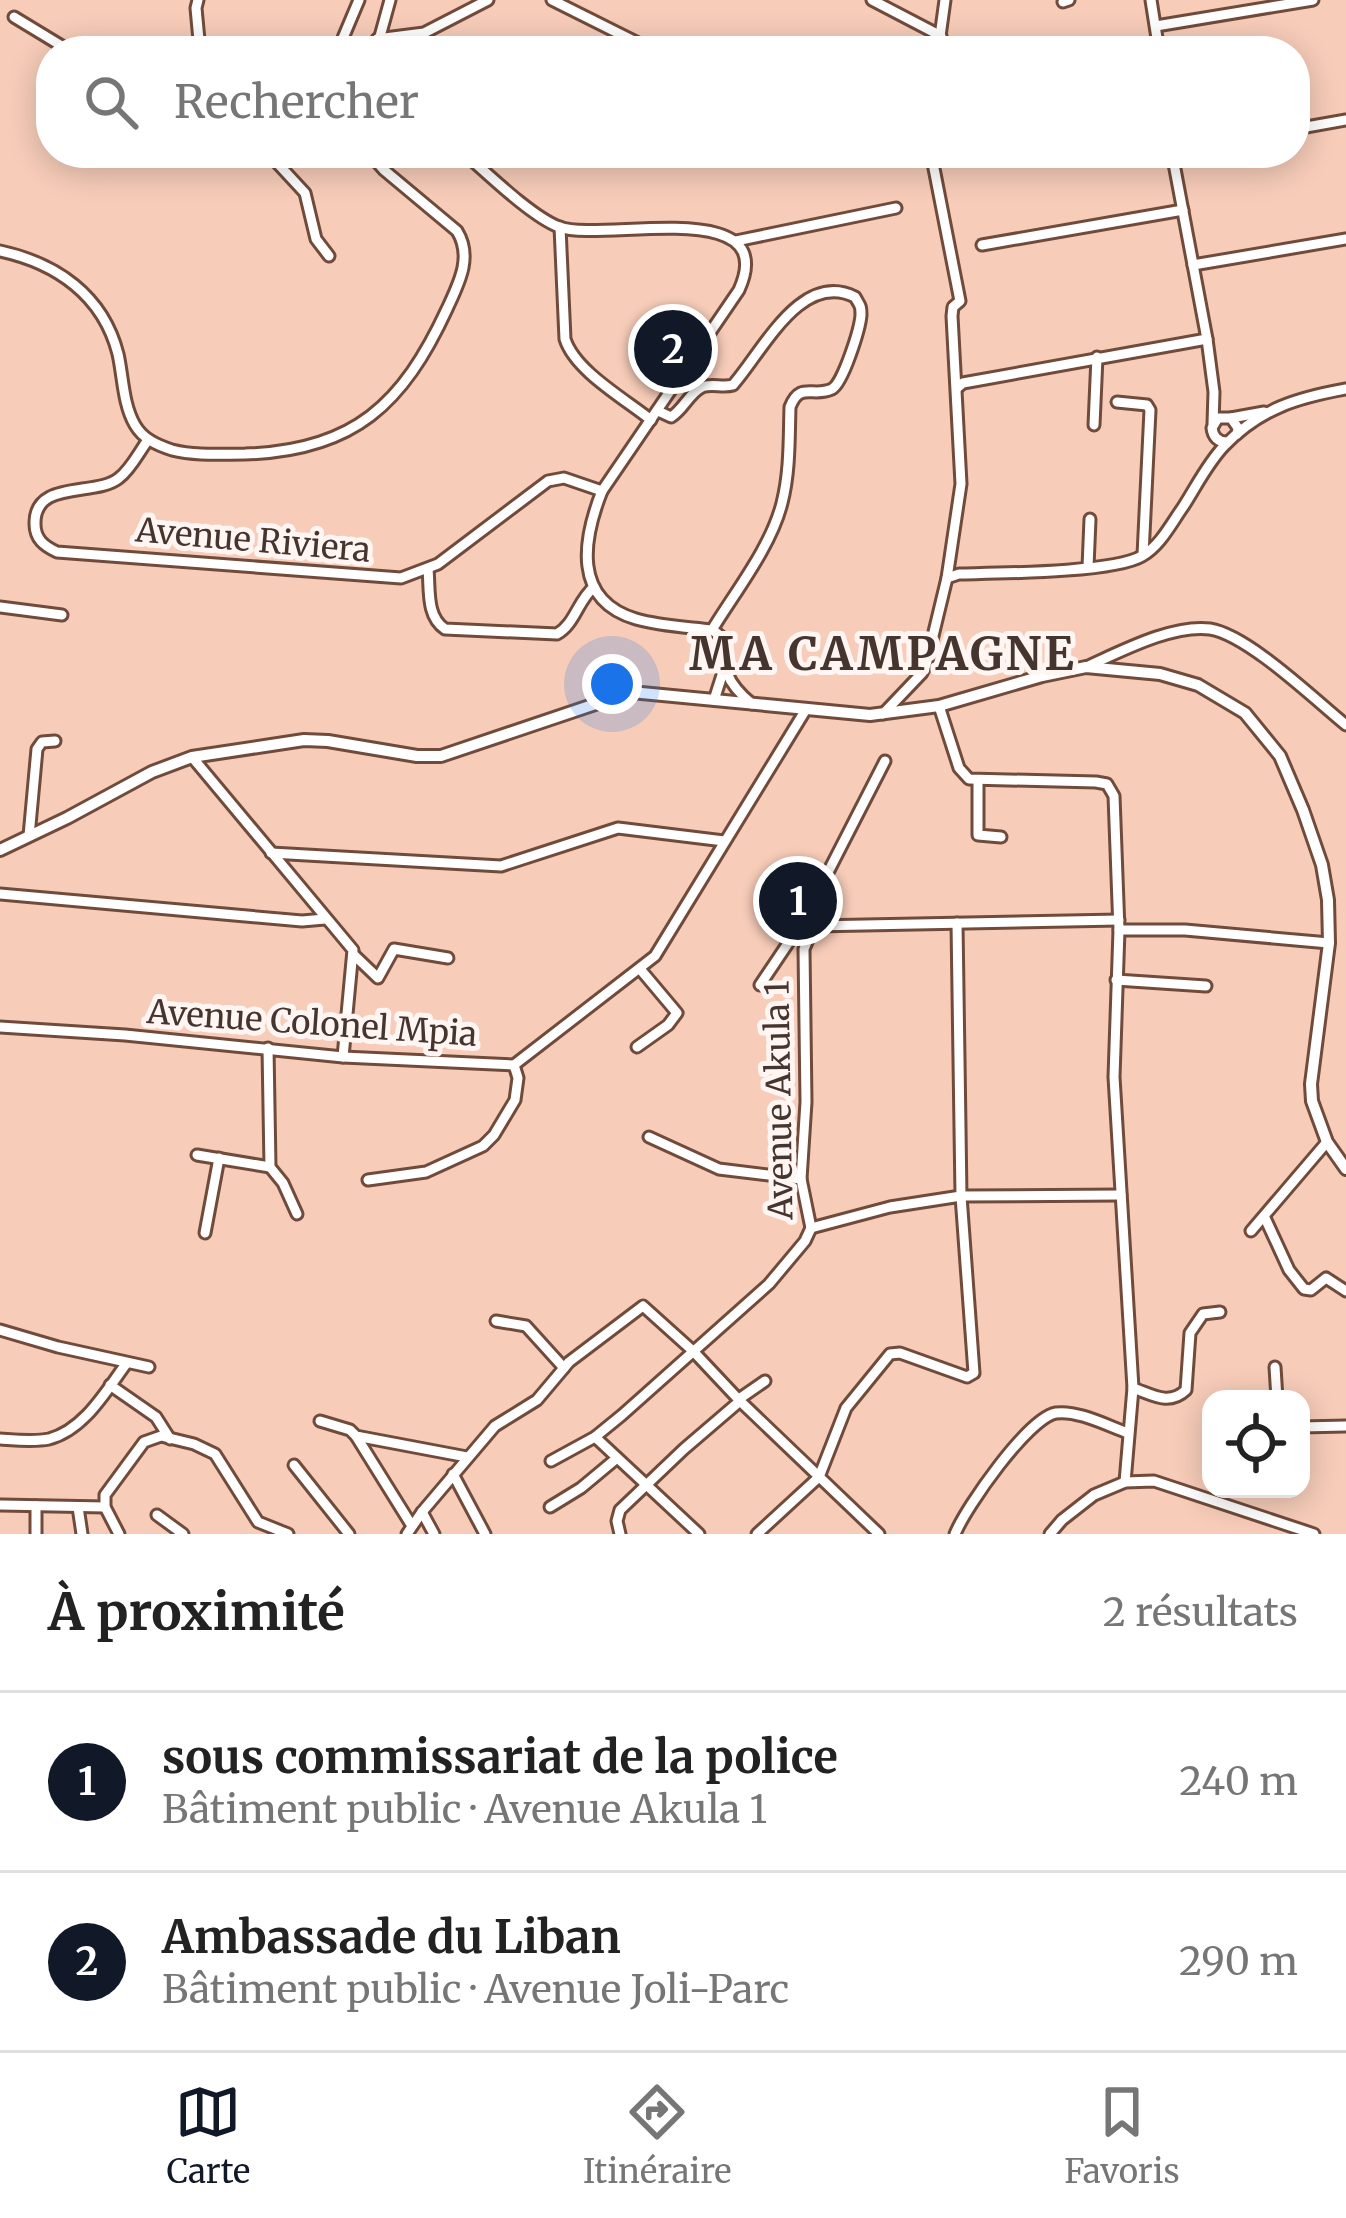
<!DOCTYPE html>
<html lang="fr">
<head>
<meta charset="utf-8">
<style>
  body { margin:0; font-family:Merriweather,serif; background:#f2f2f2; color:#222 }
  .controls { position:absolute; right:36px; bottom:36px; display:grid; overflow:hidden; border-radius:24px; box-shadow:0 6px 30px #0003 }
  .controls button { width:108px; height:108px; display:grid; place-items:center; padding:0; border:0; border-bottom:3px solid #e0e0e0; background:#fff; color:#222; font:60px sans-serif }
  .you { position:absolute; left:612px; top:684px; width:42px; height:42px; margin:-30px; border:9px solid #fff; border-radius:50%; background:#1a73e8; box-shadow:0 0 0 18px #1a73e833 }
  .badge { display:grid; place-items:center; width:78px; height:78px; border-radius:50%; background:#111827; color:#fff; font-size:39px; font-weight:700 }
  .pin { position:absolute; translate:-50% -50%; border:6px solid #fff; box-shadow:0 3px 12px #0006 }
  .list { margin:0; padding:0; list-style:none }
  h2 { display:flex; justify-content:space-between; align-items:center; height:156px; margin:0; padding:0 48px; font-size:51px }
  h2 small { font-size:39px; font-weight:400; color:#767676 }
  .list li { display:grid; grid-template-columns:78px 1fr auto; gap:36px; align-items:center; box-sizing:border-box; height:180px; padding:0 48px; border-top:3px solid #e0e0e0 }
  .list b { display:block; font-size:45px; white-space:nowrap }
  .list p { margin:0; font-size:39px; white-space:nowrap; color:#767676 }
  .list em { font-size:39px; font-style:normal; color:#767676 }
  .icon { flex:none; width:66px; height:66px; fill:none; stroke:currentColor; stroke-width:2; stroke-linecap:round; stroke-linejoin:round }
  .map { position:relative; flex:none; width:1346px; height:1534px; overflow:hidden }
  .search { position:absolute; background:#fff; box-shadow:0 6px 30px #0003; left:36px; right:36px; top:36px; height:132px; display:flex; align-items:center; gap:30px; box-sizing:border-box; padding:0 42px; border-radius:48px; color:#767676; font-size:45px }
  .sheet { height:516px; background:#fff }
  nav { display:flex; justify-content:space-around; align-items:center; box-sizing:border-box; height:168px; border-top:3px solid #e0e0e0; background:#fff; font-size:33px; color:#767676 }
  nav a { display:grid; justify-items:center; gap:6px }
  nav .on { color:#111827 }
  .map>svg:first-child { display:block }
</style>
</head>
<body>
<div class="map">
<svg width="1346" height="1534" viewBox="0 0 1346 1534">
  <rect width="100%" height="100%" fill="#f7ccb9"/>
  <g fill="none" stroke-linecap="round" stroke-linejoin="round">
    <g stroke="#704b3b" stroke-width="15">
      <g id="minor">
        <path d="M198 0 196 8 200 51"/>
        <path d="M552 0 654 51"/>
        <path d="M872 0 941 36"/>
        <path d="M1151 0 1159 51"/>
        <path d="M1063 2 1069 0"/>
        <path d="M14 17 70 51"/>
        <path d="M1156 26 1313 0"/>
        <path d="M377 39 424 33 488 0"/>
        <path d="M344 51 343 38 359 0"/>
        <path d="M376 51 390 0"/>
        <path d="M938 51 945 0"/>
        <path d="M1132 51 1158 41"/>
        <path d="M1295 129 1346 120"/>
        <path d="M268 153 305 193 316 239 329 256"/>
        <path d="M464 153C488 174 531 216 559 227 602 243 782 194 739 290L602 491C583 539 572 600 636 619 660 626 687 627 712 630 736 644 720 652 727 673 732 686 741 695 752 704"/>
        <path d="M1172 153 1207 339 1214 392 1213 424"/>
        <path d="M560 227 565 339C575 371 625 399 651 420"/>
        <path d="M736 241 896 208"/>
        <path d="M982 245 1183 210"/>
        <path d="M0 251C56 263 103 295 118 354 123 376 123 405 135 425 143 439 157 445 172 450 195 456 222 454 245 454 354 451 403 404 447 309 459 283 473 257 457 231L384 170 369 153"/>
        <path d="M1193 265 1346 239"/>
        <path d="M957 388 963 383 1207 339"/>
        <path d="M1117 402 1147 405 1150 410 1143 555"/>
        <path d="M658 411 671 417C683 410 690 392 702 387 711 383 723 388 733 385 763 351 801 270 855 297 860 306 861 305 861 315 860 329 843 383 832 389 813 398 800 381 790 407 789 439 790 472 782 503 771 547 735 592 712 630"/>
        <path d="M1231 418 1264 412"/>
        <path d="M1094 425 1097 357"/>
        <path d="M148 440C139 452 131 469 119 478 96 497 34 479 35 524 35 539 44 546 57 552L401 578 438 564 548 481 564 478 602 491"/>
        <path d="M1227 442C1218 442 1213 437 1212 428L1218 418H1231L1238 428 1237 434"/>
        <path d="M1088 567 1090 519"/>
        <path d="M428 569C430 590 426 616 445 629L557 634C575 624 578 600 594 587"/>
        <path d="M947 578 959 574C997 573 1113 573 1142 556 1160 546 1171 524 1183 507 1196 487 1207 464 1224 446 1260 409 1296 398 1346 389"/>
        <path d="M0 607 62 615"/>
        <path d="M1086 667C1120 652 1172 624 1210 629 1248 635 1314 699 1346 725"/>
        <path d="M714 700 725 666"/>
        <path d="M939 706 959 768 969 779 1096 782 1107 784 1114 796 1119 930 1114 1077 1133 1388 1125 1482"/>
        <path d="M883 714 922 673 926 665 947 578 961 484 952 316 953 307 960 301 931 153"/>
        <path d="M192 757 353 950 343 1057"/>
        <path d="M978 780V835L1001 837"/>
        <path d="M29 836 37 749 42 742 55 741"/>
        <path d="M271 853 501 866 618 828 724 841"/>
        <path d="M0 894 302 921 325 919"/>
        <path d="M1119 930H1185L1329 943"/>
        <path d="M354 955 378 978 394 949 448 958"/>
        <path d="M1116 980 1206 986"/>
        <path d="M760 985 803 921 885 761"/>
        <path d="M0 1027 125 1035 343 1057 514 1065 655 956 805 711"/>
        <path d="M637 1047 668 1025 677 1013 640 969"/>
        <path d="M268 1048 270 1167 283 1183 297 1214"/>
        <path d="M649 1137 719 1169 801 1179"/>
        <path d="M197 1155 270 1167"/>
        <path d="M368 1180 426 1172 483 1146 494 1135 515 1100 518 1078 514 1065"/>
        <path d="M1265 1218 1289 1270 1304 1289 1311 1290 1326 1278 1346 1291"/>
        <path d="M811 1228 890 1207 961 1196 1121 1195"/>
        <path d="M1251 1231 1327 1142"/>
        <path d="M205 1233 219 1158"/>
        <path d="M496 1321 526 1326 564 1368"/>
        <path d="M0 1330 58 1347 149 1367"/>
        <path d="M1275 1367 1277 1399"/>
        <path d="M110 1385 156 1417 170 1439"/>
        <path d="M1133 1388C1153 1395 1169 1406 1186 1390L1190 1333 1203 1314 1220 1312"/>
        <path d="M739 1399 765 1381"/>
        <path d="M320 1421 350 1430 356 1436 467 1457"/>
        <path d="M1301 1427 1346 1426"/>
        <path d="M356 1436 412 1526"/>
        <path d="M595 1437 699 1534"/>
        <path d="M0 1439C16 1440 34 1442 49 1439 84 1430 106 1391 126 1364"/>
        <path d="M551 1461 595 1437 622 1415 769 1284 805 1241 811 1228 801 1179 806 1102 804 949 814 926 1119 920"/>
        <path d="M294 1465 349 1534"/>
        <path d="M453 1474 485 1534"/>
        <path d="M1 1505 105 1507"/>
        <path d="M78 1507 82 1534"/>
        <path d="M550 1507 581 1488 617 1458"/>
        <path d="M422 1512 434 1534"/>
        <path d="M157 1515 183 1534"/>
        <path d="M36 1534V1506"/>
        <path d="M119 1534 105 1507V1495L144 1442 161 1436 194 1444 215 1454 258 1522 288 1534"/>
        <path d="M407 1534 422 1512 495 1426 537 1400 569 1362 643 1306 693 1351 740 1401 879 1534"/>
        <path d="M620 1534 617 1521 620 1510 684 1449 740 1401"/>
        <path d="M757 1534 819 1477 846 1408 890 1354 900 1353 967 1377 974 1373 961 1196 957 923"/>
        <path d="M955 1534C966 1507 1028 1418 1056 1413 1078 1410 1108 1426 1128 1433"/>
        <path d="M1050 1534 1062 1520 1094 1495 1125 1482 1154 1481 1314 1534"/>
      </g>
    </g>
    <g stroke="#704b3b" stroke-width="16">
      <path id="major" d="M0 850 67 818 152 772 192 757 304 740 328 741 417 756H441L631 692 870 715 939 706 1042 676 1086 667 1160 674 1198 685 1245 713 1280 756 1303 810 1322 865 1328 900 1329 943 1311 1084 1312 1101 1327 1142 1346 1169"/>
    </g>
    <use href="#minor" stroke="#fff" stroke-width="9"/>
    <use href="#major" stroke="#fff" stroke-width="10"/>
  </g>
  <g text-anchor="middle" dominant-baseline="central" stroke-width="10" stroke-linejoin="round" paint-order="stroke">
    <g font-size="33" fill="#46352e" stroke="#fff5f2">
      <text transform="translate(253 540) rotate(5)">Avenue Riviera</text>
      <text transform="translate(312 1023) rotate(4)">Avenue Colonel Mpia</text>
      <text transform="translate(779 1100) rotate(-91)">Avenue Akula 1</text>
    </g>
    <g font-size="45" font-weight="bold" letter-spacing="3" fill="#46352e" stroke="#fff5f2">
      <text x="883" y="654">MA CAMPAGNE</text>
    </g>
  </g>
</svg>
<div class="controls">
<button><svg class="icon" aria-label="locate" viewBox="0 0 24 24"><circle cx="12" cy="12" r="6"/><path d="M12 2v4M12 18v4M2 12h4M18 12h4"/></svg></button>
</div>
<div class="you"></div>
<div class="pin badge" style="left:798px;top:901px">1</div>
<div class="pin badge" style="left:673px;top:349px">2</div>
<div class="search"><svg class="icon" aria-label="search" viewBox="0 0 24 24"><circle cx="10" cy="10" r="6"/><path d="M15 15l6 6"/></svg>Rechercher</div>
</div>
<section class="sheet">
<h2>À proximité<small>2 résultats</small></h2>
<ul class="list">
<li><span class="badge">1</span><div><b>sous commissariat de la police</b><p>Bâtiment public · Avenue Akula 1</p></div><em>240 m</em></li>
<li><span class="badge">2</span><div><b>Ambassade du Liban</b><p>Bâtiment public · Avenue Joli-Parc</p></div><em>290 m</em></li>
</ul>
</section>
<nav>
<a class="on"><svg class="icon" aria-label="map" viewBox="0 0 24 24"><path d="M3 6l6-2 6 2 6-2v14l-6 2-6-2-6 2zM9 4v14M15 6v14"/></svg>Carte</a>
<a><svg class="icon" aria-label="directions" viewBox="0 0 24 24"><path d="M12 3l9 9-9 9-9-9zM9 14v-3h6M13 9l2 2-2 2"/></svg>Itinéraire</a>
<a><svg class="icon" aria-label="saved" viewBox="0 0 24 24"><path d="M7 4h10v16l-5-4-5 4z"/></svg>Favoris</a>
</nav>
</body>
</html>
